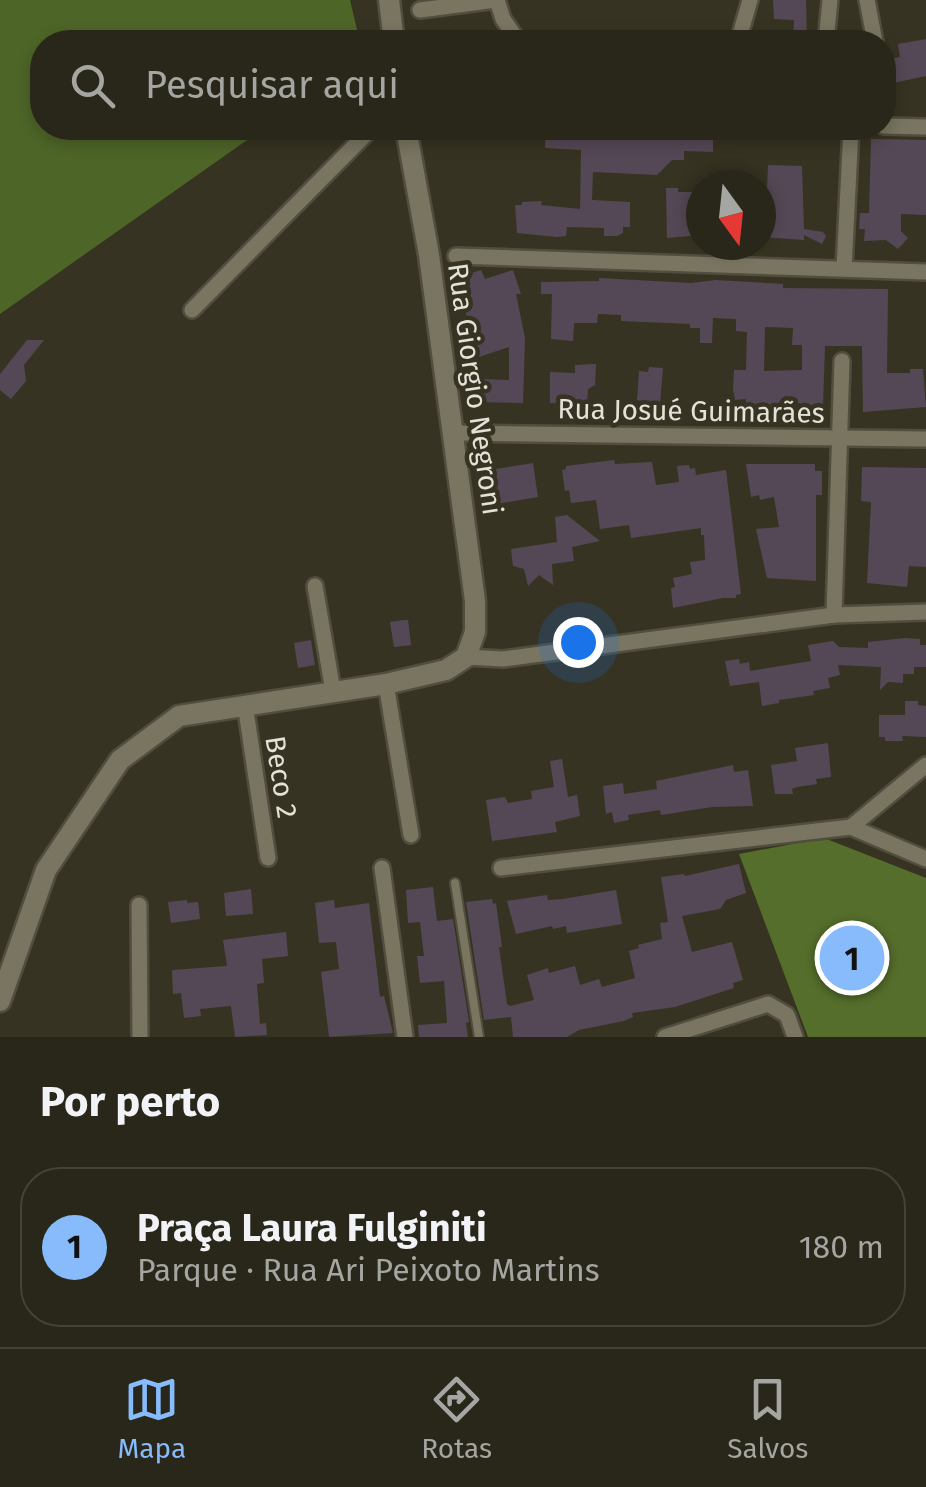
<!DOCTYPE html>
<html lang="pt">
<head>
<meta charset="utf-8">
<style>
  body { margin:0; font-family:"Fira Sans",sans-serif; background:#353227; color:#f1f3f6 }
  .compass { position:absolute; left:686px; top:170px; width:90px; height:90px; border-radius:50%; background:#29261a; box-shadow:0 5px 15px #0003; rotate:165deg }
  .you { position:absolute; left:578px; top:642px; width:35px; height:35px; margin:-25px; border:8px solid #fff; border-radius:50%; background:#1a73e8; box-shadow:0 0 0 15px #1a73e833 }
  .badge { display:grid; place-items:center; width:65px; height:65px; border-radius:50%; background:#87bbfb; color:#111; font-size:32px; font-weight:700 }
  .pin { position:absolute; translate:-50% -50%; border:5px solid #fff; box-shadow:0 2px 10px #0006 }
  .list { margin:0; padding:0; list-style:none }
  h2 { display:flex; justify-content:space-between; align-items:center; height:130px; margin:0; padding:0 40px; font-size:42px }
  h2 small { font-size:32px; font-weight:400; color:#a5a5a2 }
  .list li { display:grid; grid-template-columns:65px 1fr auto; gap:30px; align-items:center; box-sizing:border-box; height:160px; margin:0 20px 20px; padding:0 20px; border:2px solid #454339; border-radius:40px }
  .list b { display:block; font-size:38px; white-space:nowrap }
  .list p { margin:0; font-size:32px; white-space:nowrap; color:#a5a5a2 }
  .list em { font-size:32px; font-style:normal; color:#a5a5a2 }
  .icon { flex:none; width:55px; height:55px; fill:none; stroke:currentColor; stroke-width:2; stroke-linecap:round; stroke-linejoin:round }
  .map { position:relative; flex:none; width:926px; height:1037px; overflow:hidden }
  .search { position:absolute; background:#29261a; box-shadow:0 5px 15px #0003; left:30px; right:30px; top:30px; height:110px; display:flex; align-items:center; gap:25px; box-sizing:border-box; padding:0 35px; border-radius:40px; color:#a5a5a2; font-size:38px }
  .sheet { height:310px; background:#29261a }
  nav { display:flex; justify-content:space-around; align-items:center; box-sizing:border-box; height:140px; border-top:2px solid #454339; background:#29261a; font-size:28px; color:#a5a5a2 }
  nav a { display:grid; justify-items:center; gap:5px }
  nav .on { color:#87bbfb }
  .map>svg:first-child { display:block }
</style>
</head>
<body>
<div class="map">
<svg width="926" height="1037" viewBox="0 0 926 1037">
  <rect width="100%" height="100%" fill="#373322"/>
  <path fill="#4e6528" d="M0 0H350L360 42H42V128H264L0 314Z"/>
  <path fill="#556e2b" d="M824 838 926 878V1037H808L739 854Z"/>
  <g fill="#554856" fill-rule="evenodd">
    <path d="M773 0H806L807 42H793L794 20 774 19Z"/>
    <path d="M926 39V76L884 85V60L900 57 898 44Z"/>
    <path d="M546 128H713V152L684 151V160H672L657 175 593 172 592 200 630 202V227H623V233L617 236H604V228L567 227 566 236 557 237 517 233 515 205H522V202L542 201 541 205 580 209 581 150 545 148Z"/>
    <path d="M871 139 926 140V215L901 214V231L908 238 898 249 886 240 864 241 865 229H859L860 213H869Z"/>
    <path d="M768 165 802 166 804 229 823 232 826 236 822 244 804 235V240L761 237 762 188H767Z"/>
    <path d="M666 188H678V192H701V235L667 238Z"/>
    <path d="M481 270 485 279 513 270 521 294H516L525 338 523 403 480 402V379L509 380V347L473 359 469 346 467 333 470 332 461 291 464 290 459 277Z"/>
    <path d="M599 278 691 283 716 280 783 284V288L888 289 887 373H910V369H923L926 407 863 412 862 346H825L823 407H800V403L746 406V399L735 400 733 389 734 370H746L747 332 736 331V319L713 318 712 343H700V328H690V324L621 321V315L598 314 597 323H574L573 341 551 339 552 294H541V282L599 281ZM765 327 793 328 792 345H802V370L764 371Z"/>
    <path d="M27 340H44L24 365 26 381 11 399 0 390V374Z"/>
    <path d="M596 364 595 385 588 389 587 404 550 403V372L575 373V365Z"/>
    <path d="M649 367 663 368 660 404 637 400 639 371 648 372Z"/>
    <path d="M614 460 615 464 652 462 656 485 679 482 677 466 689 465 690 469 695 468 696 475 726 470 741 594 736 595V598H723L673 608 671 588 675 587 673 578 692 574 690 562 705 560 704 535H701V528L631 538 629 525 600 529 596 500 571 503 569 490 565 491 562 470 566 469V466Z"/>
    <path d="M533 463 538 497 496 504 490 470Z"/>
    <path d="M746 464H815V471H822V495H816V581L767 578 756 529 779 527 774 497 760 500 759 495 751 497Z"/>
    <path d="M862 467 926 468V567L909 566 907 587 867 583 871 502 861 501Z"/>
    <path d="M567 515 600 541 572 547 574 561 552 564 553 585 539 575 528 586 524 569 513 566 511 549 557 542 555 517Z"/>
    <path d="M404 620H408L411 645 394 647 390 622Z"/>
    <path d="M905 638 920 639V645H926V667H914V674H903V683L888 682 880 690 881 667 838 665 840 675 828 678 830 688 813 691 814 695 779 700V703L762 706 759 682 730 686 725 661 739 659 740 664 749 662 750 671 811 661 808 645 833 641 839 647 868 648V642Z"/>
    <path d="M311 640 315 665 298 668 294 643Z"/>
    <path d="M905 701H918V705L926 706V737L902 736 903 741H885V737H879V715H905Z"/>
    <path d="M828 743 831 777 816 779 817 784 797 787 792 789 793 794H775L771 765 797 761 795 748Z"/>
    <path d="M562 759 568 797 577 795 580 816 555 822 557 832 492 841 486 800 505 797 508 803 532 799 531 791 554 787 550 761Z"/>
    <path d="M733 765 734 772 748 770 753 806 712 807 661 815 660 810 628 815 629 820 614 823 612 812 606 814 603 786 623 783 624 794 657 789 656 781Z"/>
    <path d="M739 864 746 893 726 900 720 909 682 916 692 952 732 942 743 980 733 983 734 988 675 1007 632 1013 633 1017 624 1021 579 1030 567 1037H513L511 1017 484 1020 466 902 492 899 493 904 496 903 502 947H499L507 1004 510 1006 534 1000 527 975 548 968 549 973 575 966 580 985 599 979 602 987 635 978 629 951 639 948 638 945 662 939 660 923 668 922 661 877 684 874 685 876Z"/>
    <path d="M433 887 437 921 453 919 469 1022 466 1023 468 1037H419L418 1025 447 1023 444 981 420 983 417 956H424L420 922 408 923 406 890Z"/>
    <path d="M251 889 253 914 226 916 224 893Z"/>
    <path d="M616 890 622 924 567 933 566 926 553 929 552 926 516 934 507 901 547 895 548 900 563 899Z"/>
    <path d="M187 900V903L198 902 200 919 171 923 168 902Z"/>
    <path d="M334 900 335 908 369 903 380 997 384 996 393 1033 329 1037 321 972 339 969 336 942 319 943 315 903Z"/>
    <path d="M286 932 288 956 262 959 264 983 257 984 260 1024 266 1023 267 1035 235 1037 231 1006 200 1009 201 1016 184 1018 181 993 173 994 172 970 227 966 223 940Z"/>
  </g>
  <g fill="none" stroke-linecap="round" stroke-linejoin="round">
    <g stroke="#514e3f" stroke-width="12">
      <path id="service" d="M455 883 479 1037"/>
    </g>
    <g stroke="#514e3f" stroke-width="20">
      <g id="minor">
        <path d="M497 0 503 19 519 42"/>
        <path d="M867 0 875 42"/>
        <path d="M420 10 496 0"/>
        <path d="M738 42 750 0"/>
        <path d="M826 42 830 0"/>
        <path d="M884 126 926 127"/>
        <path d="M456 256 926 272"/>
        <path d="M844 269 851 128"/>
        <path d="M192 310 372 128"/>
        <path d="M455 433 926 439"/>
        <path d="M315 586 333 691"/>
        <path d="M834 615 842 361"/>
        <path d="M466 657 503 659 834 615 926 612"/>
        <path d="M386 684 411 835"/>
        <path d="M245 704 268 858"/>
        <path d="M851 827 926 859"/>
        <path d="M382 868 405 1037"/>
        <path d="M501 868 851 827 926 765"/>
        <path d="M139 905 140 1037"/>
        <path d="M665 1037 768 1004 787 1015 795 1037"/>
      </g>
    </g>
    <g stroke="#514e3f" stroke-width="25">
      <g id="tertiary">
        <path d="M389 0 394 42"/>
        <path d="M0 1001 46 870 120 760 179 716 386 684 446 670 466 657 475 632V601L429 255 406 128"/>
      </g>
    </g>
    <use href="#service" stroke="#797561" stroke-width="8"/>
    <use href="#minor" stroke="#797561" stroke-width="15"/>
    <use href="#tertiary" stroke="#797561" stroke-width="20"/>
  </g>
  <g text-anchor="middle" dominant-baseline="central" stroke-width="9" stroke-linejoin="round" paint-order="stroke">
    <g font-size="28" fill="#e4e1d7" stroke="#373322">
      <text transform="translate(475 389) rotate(82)">Rua Giorgio Negroni</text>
      <text transform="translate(691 411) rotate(1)">Rua Josué Guimarães</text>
      <text transform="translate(281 777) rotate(81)">Beco 2</text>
    </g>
  </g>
</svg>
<svg class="compass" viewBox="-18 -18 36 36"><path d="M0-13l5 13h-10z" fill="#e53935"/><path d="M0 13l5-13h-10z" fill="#a5a5a2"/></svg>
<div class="you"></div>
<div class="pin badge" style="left:852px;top:958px">1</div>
<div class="search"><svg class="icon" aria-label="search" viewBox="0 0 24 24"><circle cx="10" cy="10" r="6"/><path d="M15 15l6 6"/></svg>Pesquisar aqui</div>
</div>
<section class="sheet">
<h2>Por perto<small></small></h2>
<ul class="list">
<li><span class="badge">1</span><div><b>Praça Laura Fulginiti</b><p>Parque · Rua Ari Peixoto Martins</p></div><em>180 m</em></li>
</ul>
</section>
<nav>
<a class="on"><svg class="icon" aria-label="map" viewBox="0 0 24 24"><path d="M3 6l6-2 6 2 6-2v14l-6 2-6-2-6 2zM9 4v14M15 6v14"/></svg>Mapa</a>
<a><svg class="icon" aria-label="directions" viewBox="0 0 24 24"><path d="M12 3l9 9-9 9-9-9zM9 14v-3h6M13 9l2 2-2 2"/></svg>Rotas</a>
<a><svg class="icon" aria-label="saved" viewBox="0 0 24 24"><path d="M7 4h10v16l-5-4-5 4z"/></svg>Salvos</a>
</nav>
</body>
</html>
